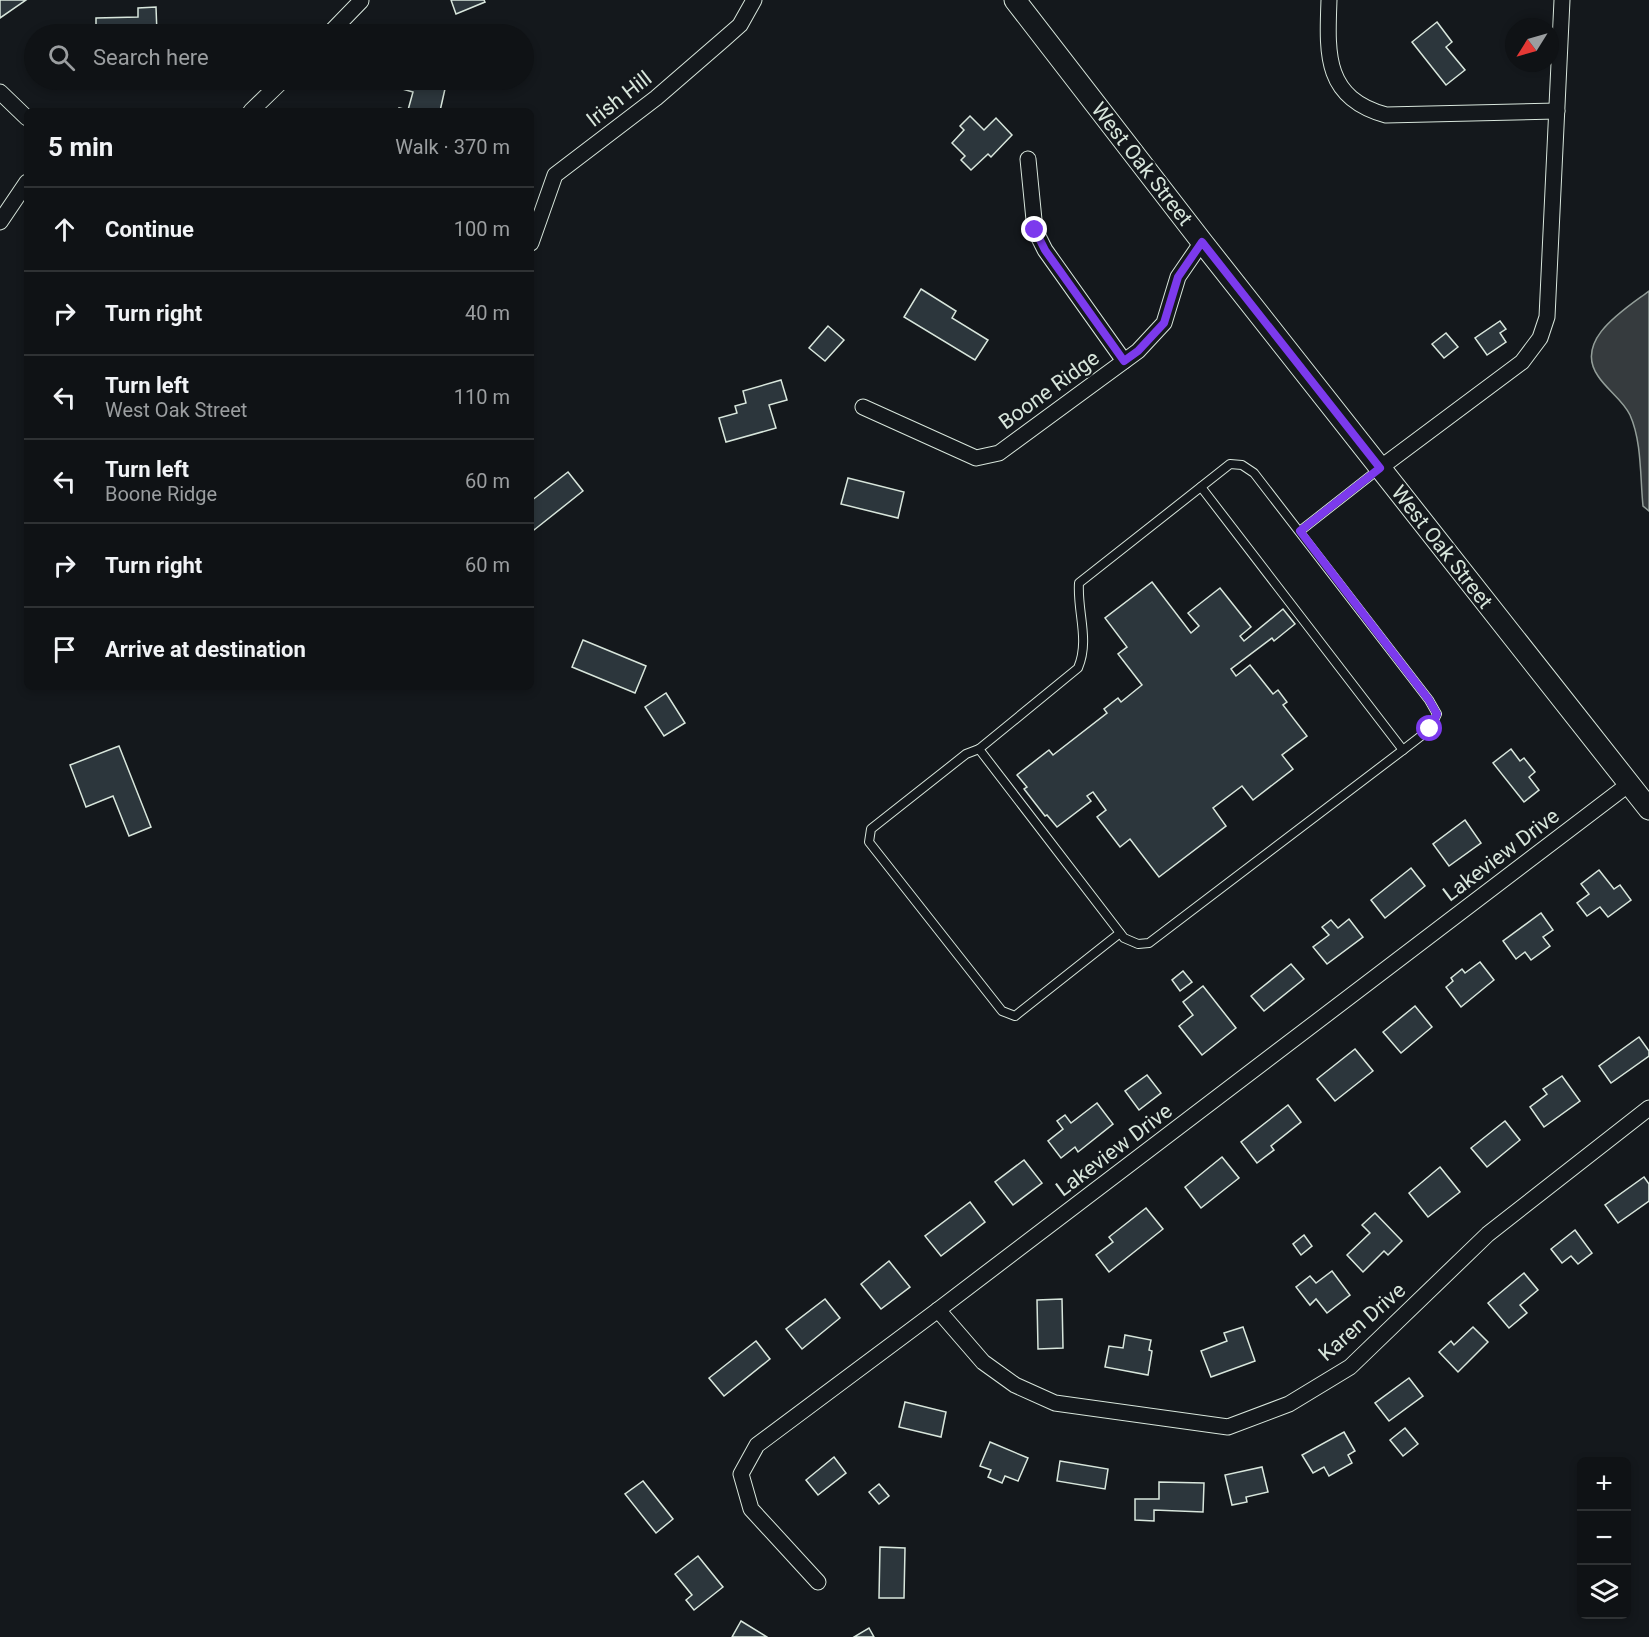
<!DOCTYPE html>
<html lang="en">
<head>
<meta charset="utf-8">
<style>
  body { margin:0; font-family:Roboto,sans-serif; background:#181b1e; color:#f1f3f6 }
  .controls { position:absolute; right:18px; bottom:18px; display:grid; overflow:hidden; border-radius:9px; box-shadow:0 3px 9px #0003 }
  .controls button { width:54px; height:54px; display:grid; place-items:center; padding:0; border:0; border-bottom:2px solid #2f3234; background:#0f1215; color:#f1f3f6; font:30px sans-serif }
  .compass { position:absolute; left:1505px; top:18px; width:54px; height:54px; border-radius:50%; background:#0f1215; box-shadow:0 3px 9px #0003; rotate:233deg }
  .stop { position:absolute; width:18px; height:18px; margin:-14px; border:4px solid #7c3aed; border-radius:50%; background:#fff }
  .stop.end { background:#7c3aed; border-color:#fff; box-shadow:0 2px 6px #0008 }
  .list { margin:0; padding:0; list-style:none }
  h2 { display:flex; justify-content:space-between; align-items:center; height:78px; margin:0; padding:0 24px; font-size:26px }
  h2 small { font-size:20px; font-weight:400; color:#9b9ea0 }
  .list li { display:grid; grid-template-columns:39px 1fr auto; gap:18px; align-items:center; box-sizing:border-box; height:84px; padding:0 24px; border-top:2px solid #2f3234 }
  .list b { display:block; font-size:22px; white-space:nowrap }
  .list p { margin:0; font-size:20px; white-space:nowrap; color:#9b9ea0 }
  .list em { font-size:20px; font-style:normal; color:#9b9ea0 }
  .icon { flex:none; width:33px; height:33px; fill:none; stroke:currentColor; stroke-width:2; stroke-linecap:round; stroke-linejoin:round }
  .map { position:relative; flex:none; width:1649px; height:1637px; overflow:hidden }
  .search { position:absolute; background:#0f1215; box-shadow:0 3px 9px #0003; left:24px; top:24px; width:510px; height:66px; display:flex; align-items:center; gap:15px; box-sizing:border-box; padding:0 21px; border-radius:33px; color:#9b9ea0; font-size:22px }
  .panel { position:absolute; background:#0f1215; box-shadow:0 3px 9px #0003; left:24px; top:108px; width:510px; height:582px; border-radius:9px }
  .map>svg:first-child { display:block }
</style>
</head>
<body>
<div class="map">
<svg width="1649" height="1637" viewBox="0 0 1649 1637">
  <rect width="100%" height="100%" fill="#14181c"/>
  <path fill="#363b3e" stroke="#939e99" stroke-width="1.5" d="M1649 291V511L1643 506C1640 477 1642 442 1630 415 1623 400 1607 390 1598 376 1573 340 1625 309 1649 291Z"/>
  <g fill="#2c363c" stroke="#d8e6dc" stroke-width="1.5">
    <path d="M0 0H26L0 18Z"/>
    <path d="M451 0H484L485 2 456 14Z"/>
    <path d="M156 7 157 34H96V18L138 17V8Z"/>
    <path d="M1437 22 1452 42 1446 47 1465 70 1446 85 1412 42Z"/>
    <path d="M389 80H447L440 111H398L399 108 408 110 413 92 388 85Z"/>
    <path d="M970 116 984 130 996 118 1012 135 991 157 988 154 971 170 961 160 965 156 952 143 964 130 960 126Z"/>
    <path d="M921 289 956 311 952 318 988 340 975 360 904 317Z"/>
    <path d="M1500 321 1506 329 1500 333 1506 342 1487 355 1475 338Z"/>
    <path d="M828 326 844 340 825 361 809 348Z"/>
    <path d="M1446 333 1458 347 1444 358 1432 344Z"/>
    <path d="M781 380 787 400 769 405 776 428 726 442 719 418 737 413 735 406 746 403 743 391Z"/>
    <path d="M568 472 583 491 534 530 531 525V501Z"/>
    <path d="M848 478 904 492 898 518 841 504Z"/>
    <path d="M1152 582 1191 633 1199 626 1188 613 1220 588 1251 627 1240 636 1244 641 1283 609 1295 624 1274 641 1272 638 1231 669 1236 676 1250 665 1273 694 1278 690 1287 702 1283 705 1307 736 1282 755 1293 769 1253 800 1242 786 1213 808 1226 826 1159 877 1130 839 1120 847 1097 817 1106 810 1093 792 1087 796 1091 801 1057 827 1047 815 1045 816 1024 789 1027 787 1017 775 1049 750 1053 755 1107 713 1104 709 1118 698 1121 702 1142 685 1118 654 1127 647 1105 618Z"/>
    <path d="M583 640 646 666 635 693 572 667Z"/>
    <path d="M666 693 685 723 664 736 645 707Z"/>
    <path d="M119 746 151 827 129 836 113 796 86 807 70 765Z"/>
    <path d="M1511 749 1520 761 1524 758 1535 772 1529 777 1539 790 1524 802 1493 763Z"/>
    <path d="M1465 820 1481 843 1449 866 1433 844Z"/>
    <path d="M1411 868 1425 886 1385 918 1371 900Z"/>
    <path d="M1599 870 1614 889 1620 885 1631 900 1608 917 1600 907 1587 916 1577 903 1589 894 1581 884Z"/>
    <path d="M1541 913 1553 930 1543 937 1550 946 1531 960 1525 952 1516 959 1503 941Z"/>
    <path d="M1349 919 1363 937 1327 964 1313 947 1329 935 1322 927 1331 920 1338 928Z"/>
    <path d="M1480 962 1494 980 1461 1007 1446 987 1453 981 1451 978 1462 969 1465 973Z"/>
    <path d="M1291 964 1304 979 1264 1011 1251 996Z"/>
    <path d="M1183 971 1192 982 1180 991 1172 980Z"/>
    <path d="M1203 986 1236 1028 1202 1055 1179 1026 1193 1015 1183 1002Z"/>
    <path d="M1415 1006 1432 1027 1401 1053 1383 1032Z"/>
    <path d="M1639 1037 1649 1051V1056L1611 1083 1599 1066Z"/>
    <path d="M1355 1049 1373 1071 1335 1101 1317 1079Z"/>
    <path d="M1147 1075 1161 1093 1139 1110 1125 1091Z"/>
    <path d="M1562 1076 1580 1101 1544 1127 1530 1107 1547 1094 1543 1089Z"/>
    <path d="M1097 1103 1113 1124 1078 1152 1075 1147 1061 1158 1048 1141 1063 1129 1057 1121 1065 1115 1071 1123Z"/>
    <path d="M1288 1105 1301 1122 1271 1146 1274 1150 1257 1163 1241 1142Z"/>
    <path d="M1505 1121 1520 1140 1487 1167 1471 1148Z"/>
    <path d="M1222 1157 1239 1178 1201 1208 1185 1187Z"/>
    <path d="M1024 1160 1042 1183 1013 1205 995 1182Z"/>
    <path d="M1440 1167 1460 1192 1428 1217 1409 1193Z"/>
    <path d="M1644 1177 1649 1184V1201L1618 1223 1605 1205Z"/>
    <path d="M970 1202 985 1222 941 1256 925 1236Z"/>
    <path d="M1146 1208 1163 1229 1109 1272 1096 1255 1113 1242 1109 1237Z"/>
    <path d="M1375 1213 1402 1241 1388 1255 1384 1251 1363 1272 1347 1255 1370 1233 1362 1225Z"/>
    <path d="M1575 1230 1592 1253 1578 1264 1571 1256 1562 1263 1551 1249Z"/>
    <path d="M1304 1235 1312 1246 1301 1255 1293 1244Z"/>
    <path d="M889 1261 910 1287 881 1309 861 1284Z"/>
    <path d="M1332 1271 1350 1295 1327 1313 1316 1299 1310 1305 1296 1287 1310 1276 1316 1283Z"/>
    <path d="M1524 1273 1538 1290 1520 1305 1527 1313 1509 1328 1488 1303Z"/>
    <path d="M825 1299 840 1318 802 1349 786 1329Z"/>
    <path d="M1062 1299 1063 1348 1038 1349 1037 1300Z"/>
    <path d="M1243 1327 1255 1361 1211 1377 1201 1351 1227 1341 1224 1333Z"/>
    <path d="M1473 1327 1488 1342 1458 1372 1439 1352 1451 1341 1454 1345Z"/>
    <path d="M1125 1335 1151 1340 1149 1350 1152 1351 1148 1375 1105 1367 1109 1346 1123 1348Z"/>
    <path d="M756 1341 770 1359 724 1396 709 1378Z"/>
    <path d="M1409 1378 1423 1396 1389 1421 1375 1403Z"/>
    <path d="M905 1402 946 1412 941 1437 899 1427Z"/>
    <path d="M1405 1428 1418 1444 1403 1456 1390 1440Z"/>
    <path d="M1344 1432 1355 1451 1348 1455 1352 1463 1329 1476 1324 1467 1313 1473 1302 1455Z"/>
    <path d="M990 1442 1028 1458 1018 1481 1005 1476 1002 1483 988 1477 991 1470 980 1466Z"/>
    <path d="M834 1457 846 1473 818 1495 806 1480Z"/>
    <path d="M1060 1461 1108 1469 1105 1489 1057 1481Z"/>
    <path d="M1262 1467 1268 1492 1246 1497 1247 1502 1232 1505 1225 1475Z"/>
    <path d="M643 1481 673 1519 656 1533 625 1494Z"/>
    <path d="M1159 1482 1204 1483 1203 1512 1154 1510V1521L1135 1520V1499H1159Z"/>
    <path d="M879 1484 889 1496 879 1504 869 1492Z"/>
    <path d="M880 1547 905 1548 904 1598H879Z"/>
    <path d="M698 1556 723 1587 694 1610 686 1600 692 1595 675 1574Z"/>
    <path d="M741 1621 767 1637H732Z"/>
    <path d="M869 1628 874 1637H854Z"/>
  </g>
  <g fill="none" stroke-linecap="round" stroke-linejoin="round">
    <g stroke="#d8e6dc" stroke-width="10">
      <g id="lane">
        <path d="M1230 464 1242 465 1254 473 1429 700 1437 714 1430 729 1403 750 1149 943 1138 944 1124 938 979 749 1078 668C1090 640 1077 612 1079 583Z"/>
        <path d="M1201 487 1403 750"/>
        <path d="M1300 531 1379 469"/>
        <path d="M979 749 966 754 871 829 869 842 1002 1011 1015 1016 1120 933"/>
      </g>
    </g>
    <g stroke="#d8e6dc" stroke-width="17">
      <g id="street">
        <path d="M1329 0C1327 54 1324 98 1386 115L1557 111"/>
        <path d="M329 34 361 1"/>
        <path d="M0 92 27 118"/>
        <path d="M251 111 283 80"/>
        <path d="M1028 159 1035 230 1045 250 1124 361"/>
        <path d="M0 222 27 182"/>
        <path d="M531 243 555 175 656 98 723 40 740 25 754 0"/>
        <path d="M863 407 976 458 999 453 1138 351 1164 323 1178 277 1202 242"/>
        <path d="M1380 468 1522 362 1540 338 1547 317 1562 0"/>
        <path d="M938 1310 983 1362 1015 1385 1055 1403 1228 1427 1289 1404 1350 1367 1488 1234 1649 1108"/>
        <path d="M818 1582 751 1509 741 1474 757 1445 938 1310 1629 784"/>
      </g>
    </g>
    <g stroke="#d8e6dc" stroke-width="23">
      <path id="secondary" d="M1015 0 1202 242 1649 809"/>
    </g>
    <use href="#lane" stroke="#14181c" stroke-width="8"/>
    <use href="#street" stroke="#14181c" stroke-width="15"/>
    <use href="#secondary" stroke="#14181c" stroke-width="21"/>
  </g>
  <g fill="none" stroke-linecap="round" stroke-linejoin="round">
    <path stroke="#7c3aed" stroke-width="8" d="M1035 230 1045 250 1124 361 1138 351 1164 323 1178 277 1202 242 1380 468 1300 531 1429 700 1437 714 1430 729"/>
  </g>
  <g text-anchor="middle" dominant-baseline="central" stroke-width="4.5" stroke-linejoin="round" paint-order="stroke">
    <g font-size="21" fill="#d8e6dc" stroke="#14181c">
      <text transform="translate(619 99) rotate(-38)">Irish Hill</text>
      <text transform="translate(1142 164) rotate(52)">West Oak Street</text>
      <text transform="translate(1049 390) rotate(-36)">Boone Ridge</text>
      <text transform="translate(1442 547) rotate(52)">West Oak Street</text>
      <text transform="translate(1501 855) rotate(-37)">Lakeview Drive</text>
      <text transform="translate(1114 1150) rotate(-37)">Lakeview Drive</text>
      <text transform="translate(1362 1322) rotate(-41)">Karen Drive</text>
    </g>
  </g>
</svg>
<div class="controls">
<button>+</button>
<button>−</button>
<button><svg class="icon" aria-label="layers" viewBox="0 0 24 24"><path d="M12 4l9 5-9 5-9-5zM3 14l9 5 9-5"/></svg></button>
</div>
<svg class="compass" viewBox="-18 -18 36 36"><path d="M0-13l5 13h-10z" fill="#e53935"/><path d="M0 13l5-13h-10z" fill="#9b9ea0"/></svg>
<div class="stop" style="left:1430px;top:729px"></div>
<div class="stop end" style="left:1035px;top:230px"></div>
<div class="search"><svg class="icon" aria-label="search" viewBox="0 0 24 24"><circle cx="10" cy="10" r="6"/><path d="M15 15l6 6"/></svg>Search here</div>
<section class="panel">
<h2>5 min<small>Walk · 370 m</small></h2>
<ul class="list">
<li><svg class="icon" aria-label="ahead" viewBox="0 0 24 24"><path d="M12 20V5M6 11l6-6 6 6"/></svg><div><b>Continue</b></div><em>100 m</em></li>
<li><svg class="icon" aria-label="right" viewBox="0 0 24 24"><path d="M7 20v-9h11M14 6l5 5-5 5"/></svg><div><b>Turn right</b></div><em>40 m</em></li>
<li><svg class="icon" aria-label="left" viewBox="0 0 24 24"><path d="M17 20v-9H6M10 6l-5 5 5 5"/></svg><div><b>Turn left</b><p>West Oak Street</p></div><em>110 m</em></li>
<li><svg class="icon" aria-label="left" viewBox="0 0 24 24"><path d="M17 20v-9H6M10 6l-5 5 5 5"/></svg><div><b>Turn left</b><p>Boone Ridge</p></div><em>60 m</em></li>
<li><svg class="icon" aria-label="right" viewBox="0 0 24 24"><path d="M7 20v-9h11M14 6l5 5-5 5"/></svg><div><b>Turn right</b></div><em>60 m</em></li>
<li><svg class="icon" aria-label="arrive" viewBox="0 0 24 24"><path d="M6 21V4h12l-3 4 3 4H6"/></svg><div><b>Arrive at destination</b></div></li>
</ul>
</section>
</div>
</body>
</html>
